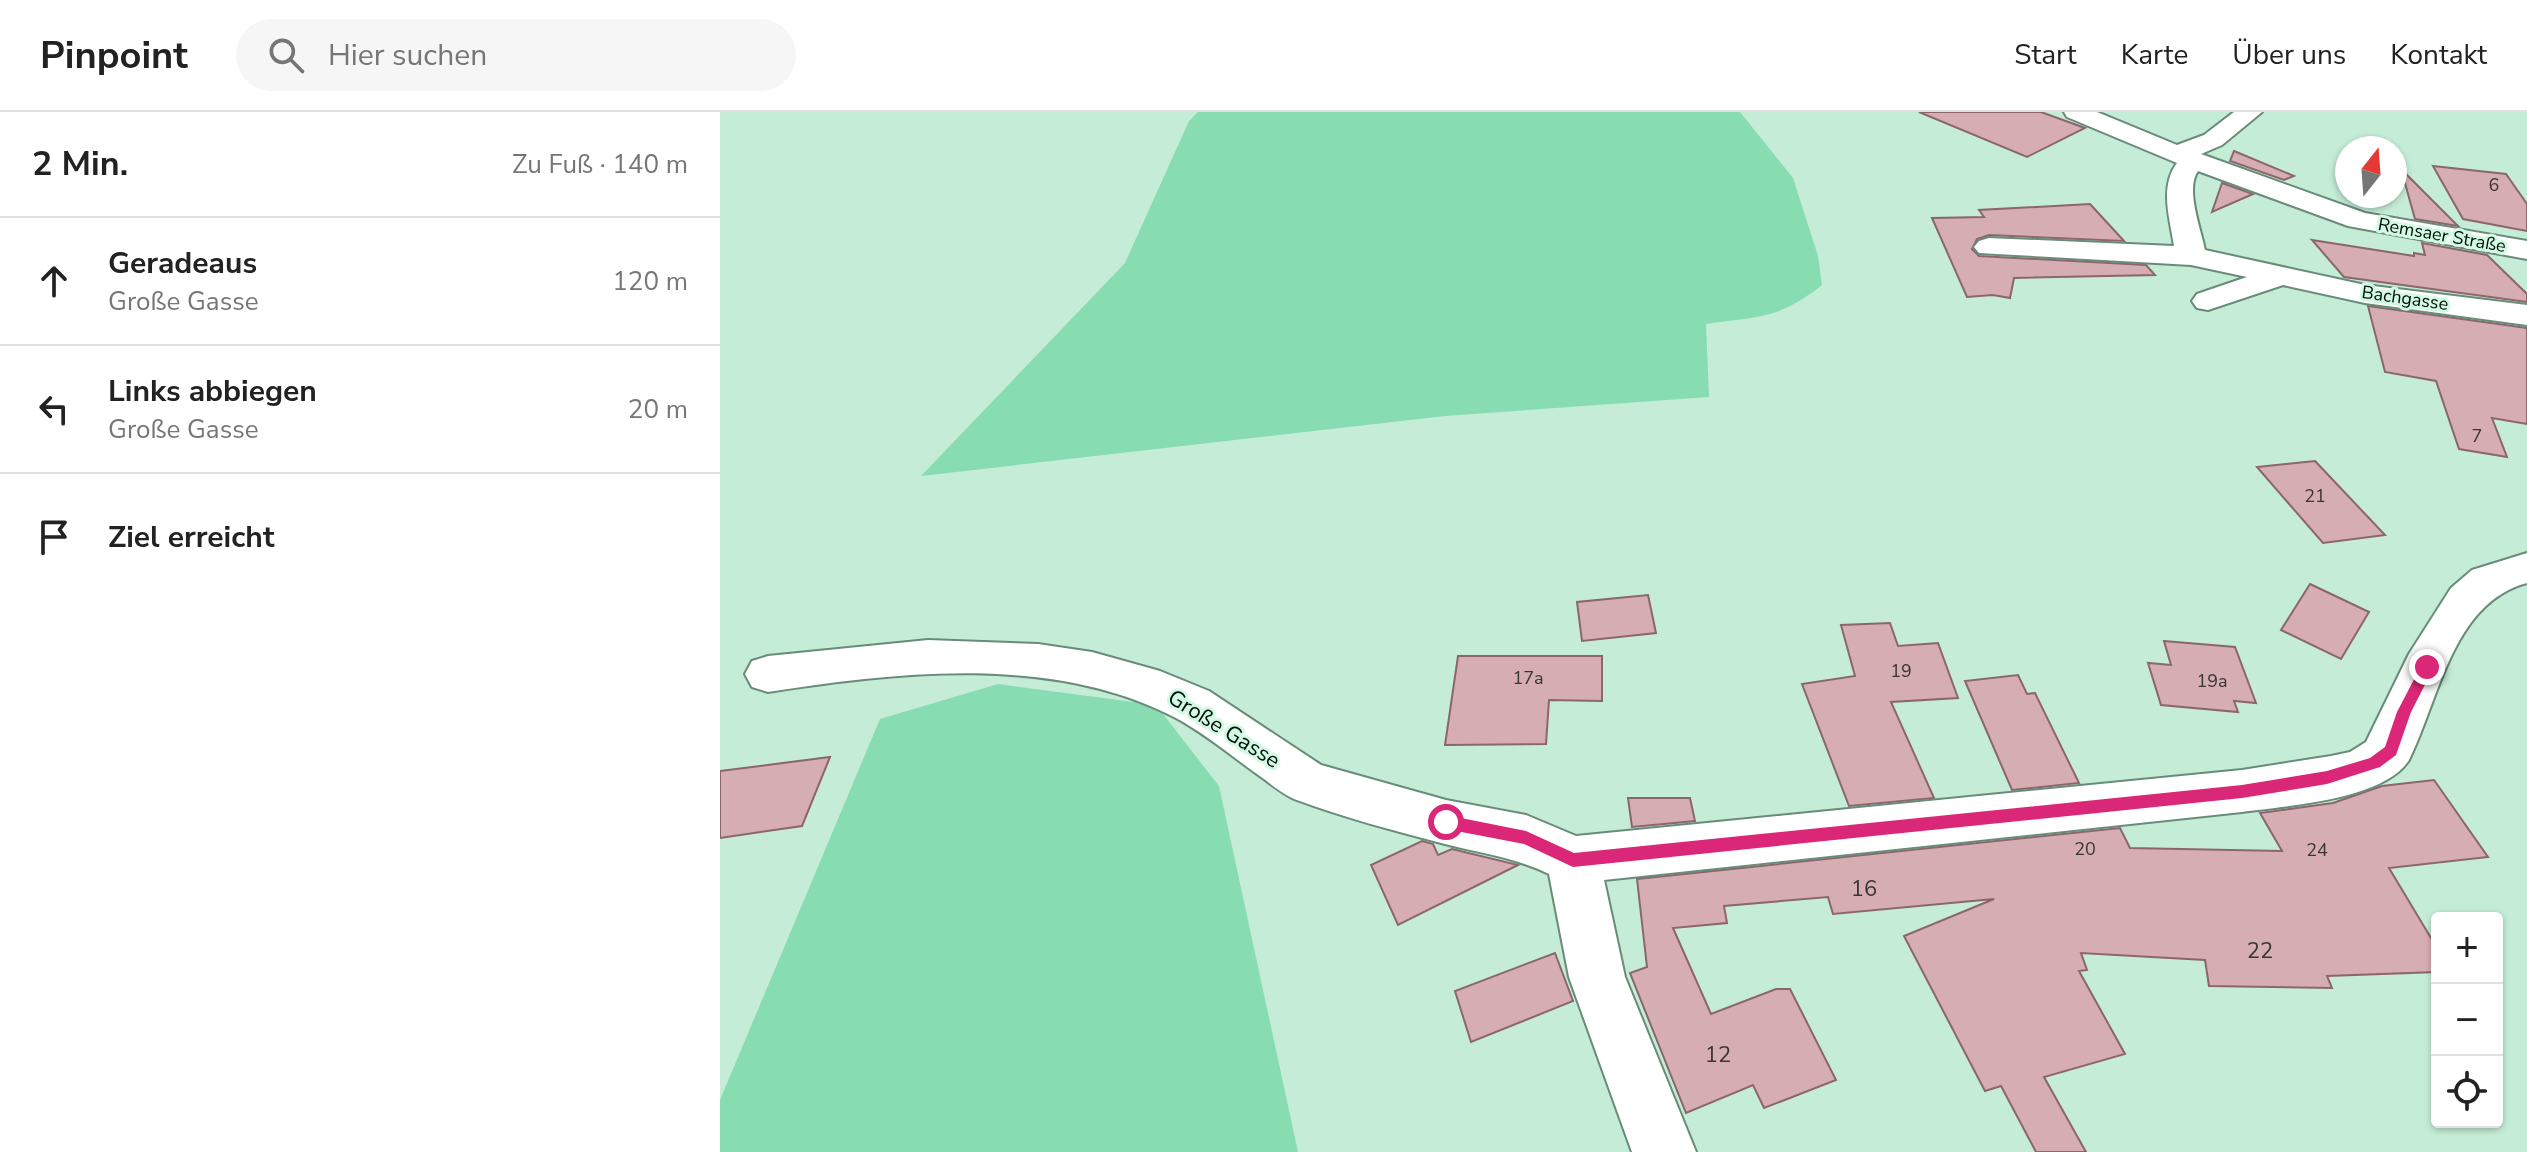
<!DOCTYPE html>
<html lang="de">
<head>
<meta charset="utf-8">
<style>
  body { margin:0; font-family:"Nunito Sans",sans-serif; background:#f6f6f6; color:#222 }
  .controls { position:absolute; right:24px; bottom:24px; display:grid; overflow:hidden; border-radius:8px; box-shadow:0 2px 6px #0004 }
  .controls button { width:72px; height:72px; display:grid; place-items:center; padding:0; border:0; border-bottom:2px solid #e0e0e0; background:#fff; color:#222; font:40px sans-serif }
  .compass { position:absolute; left:1615px; top:24px; width:72px; height:72px; border-radius:50%; background:#fff; box-shadow:0 2px 6px #0004; rotate:17deg }
  .stop { position:absolute; width:24px; height:24px; margin:-18px; border:6px solid #db2777; border-radius:50%; background:#fff }
  .stop.end { background:#db2777; border-color:#fff; box-shadow:0 2px 8px #0008 }
  .list { margin:0; padding:0; list-style:none }
  h2 { display:flex; justify-content:space-between; align-items:center; height:104px; margin:0; padding:0 32px; font-size:34px }
  h2 small { font-size:26px; font-weight:400; color:#767676 }
  .list li { display:grid; grid-template-columns:52px 1fr auto; gap:24px; align-items:center; box-sizing:border-box; height:128px; padding:0 32px; border-top:2px solid #e0e0e0 }
  .list b { display:block; font-size:30px; white-space:nowrap }
  .list p { margin:0; font-size:26px; white-space:nowrap; color:#767676 }
  .list em { font-size:26px; font-style:normal; color:#767676 }
  .icon { flex:none; width:44px; height:44px; fill:none; stroke:currentColor; stroke-width:2; stroke-linecap:round; stroke-linejoin:round }
  .map { position:relative; flex:none; width:1807px; height:1040px; overflow:hidden }
  header { display:flex; align-items:center; gap:48px; box-sizing:border-box; height:112px; padding:0 40px; background:#fff; border-bottom:2px solid #e0e0e0 }
  header strong { font-size:38px }
  nav { display:flex; gap:44px; margin-inline-start:auto; font-size:28px }
  .search { width:560px; height:72px; background:#f6f6f6; display:flex; align-items:center; gap:20px; box-sizing:border-box; padding:0 28px; border-radius:44px; color:#767676; font-size:30px }
  main { display:flex }
  aside { flex:1; background:#fff }
  .map>svg:first-child { display:block }
</style>
</head>
<body>
<header>
<strong>Pinpoint</strong>
<div class="search"><svg class="icon" aria-label="search" viewBox="0 0 24 24"><circle cx="10" cy="10" r="6"/><path d="M15 15l6 6"/></svg>Hier suchen</div>
<nav><a>Start</a><a>Karte</a><a>Über uns</a><a>Kontakt</a></nav>
</header>
<main>
<aside>
<h2>2 Min.<small>Zu Fuß · 140 m</small></h2>
<ul class="list">
<li><svg class="icon" aria-label="ahead" viewBox="0 0 24 24"><path d="M12 20V5M6 11l6-6 6 6"/></svg><div><b>Geradeaus</b><p>Große Gasse</p></div><em>120 m</em></li>
<li><svg class="icon" aria-label="left" viewBox="0 0 24 24"><path d="M17 20v-9H6M10 6l-5 5 5 5"/></svg><div><b>Links abbiegen</b><p>Große Gasse</p></div><em>20 m</em></li>
<li><svg class="icon" aria-label="arrive" viewBox="0 0 24 24"><path d="M6 21V4h12l-3 4 3 4H6"/></svg><div><b>Ziel erreicht</b></div></li>
</ul>
</aside>
<div class="map">
<svg width="1807" height="1040" viewBox="0 0 1807 1040">
  <rect width="100%" height="100%" fill="#c5ecd6"/>
  <g fill="#88dcb2">
    <path d="M478 0H1020L1073 66 1098 144 1102 173C1057 208 1040 204 986 212L989 285 725 304 201 364 405 151 469 9Z"/>
    <path d="M278 572 436 593 499 674 578 1040H0V988L160 607Z"/>
  </g>
  <g fill="#d6adb3" stroke="#8b666c" stroke-width="2">
    <path d="M1199 0H1321L1365 16 1307 45Z"/>
    <path d="M1514 39 1574 64 1564 68 1510 49Z"/>
    <path d="M1713 54 1786 62 1807 92V119L1743 107Z"/>
    <path d="M1681 57 1738 114 1695 107Z"/>
    <path d="M1502 71 1533 82 1492 100Z"/>
    <path d="M1370 92 1404 129 1269 123 1257 127 1252 137 1259 144 1426 153 1435 163 1294 166 1290 186 1273 183 1247 185 1212 106 1264 105 1259 98Z"/>
    <path d="M1592 128 1694 144V141L1705 143 1702 131 1767 143 1807 182V190L1624 165Z"/>
    <path d="M1648 194 1807 216V312L1772 306 1787 345 1739 337 1716 269 1665 260Z"/>
    <path d="M1595 349 1665 423 1603 431 1537 355Z"/>
    <path d="M1590 472 1649 500 1621 547 1561 518Z"/>
    <path d="M928 483 936 521 862 529 857 490Z"/>
    <path d="M1170 511 1178 534 1218 531 1238 586 1171 590 1214 686 1129 694 1082 572 1135 564 1121 513Z"/>
    <path d="M1444 529 1515 535 1536 591 1514 589 1518 600 1441 593 1428 551 1451 553Z"/>
    <path d="M738 544H882V589L829 588 826 632 725 633Z"/>
    <path d="M1298 563 1307 582 1315 581 1359 671 1292 678 1245 569Z"/>
    <path d="M110 645 82 714 0 726V659Z"/>
    <path d="M1714 668 1768 745 1669 756 1717 836V860L1607 864 1612 876 1489 874 1485 848 1361 841 1367 858 1359 859 1405 942 1324 965 1366 1040H1316L1281 974 1265 979 1184 824 1274 787 1113 802 1108 785 1004 794 1007 811 953 816 991 902 1056 877H1070L1116 968 1044 996 1033 973 966 1001 910 861 927 855 917 767 1400 716 1410 736 1562 739 1540 701 1613 691 1662 674Z"/>
    <path d="M908 686H970L975 709 912 715Z"/>
    <path d="M702 729 713 732 718 743 732 737 798 753 678 813 651 753Z"/>
    <path d="M835 841 853 889 751 930 735 879Z"/>
  </g>
  <g fill="none" stroke-linecap="round" stroke-linejoin="round">
    <g stroke="#698c79" stroke-width="4">
      <g id="minor">
        <path d="M1344 0H1377L1457 33 1484 23 1514 0H1542L1502 33 1481 42 1645 101 1807 129V147L1628 114 1478 59C1465 77 1481 117 1485 138L1645 173 1807 193V213L1645 191 1563 173 1488 198 1477 196 1472 189 1477 182 1527 165 1471 153 1259 141 1254 135 1259 129 1269 126 1454 134C1450 107 1439 75 1457 51L1347 5Z"/>
        <path d="M1807 441V471C1732 491 1719 588 1689 648 1664 688 1565 694 1522 700L884 768 905 865 976 1040H912L849 865 829 762C793 745 764 742 725 732 675 719 622 705 574 687 563 682 553 674 544 667 515 647 485 621 454 605 332 542 178 560 48 580L32 575 25 562 32 549 48 544 208 528 318 532 372 540 440 559 489 579 601 653 726 688 806 703 856 724 1522 658 1611 644 1630 640 1646 630 1689 542 1731 476 1752 458Z"/>
      </g>
    </g>
    <use href="#minor" fill="#fff" fill-rule="evenodd"/>
  </g>
  <path fill="#db2777" d="M1707 550 1714 555 1691 600 1676 643 1660 655 1607 672 1522 686 853 755 804 732 726 717 718 710 726 703 806 719 854 741 1522 673 1607 659 1650 646 1665 635 1677 600 1702 552Z"/>
  <g text-anchor="middle" dominant-baseline="central" stroke-width="6" stroke-linejoin="round" paint-order="stroke">
    <g font-size="18" fill="#383633">
      <text x="1774" y="73">6</text>
      <text x="1757" y="324">7</text>
      <text x="1595" y="384">21</text>
      <text x="1181" y="559">19</text>
      <text x="808" y="566">17a</text>
      <text x="1492" y="569">19a</text>
      <text x="1365" y="737">20</text>
      <text x="1597" y="738">24</text>
    </g>
    <g font-size="18" fill="#030f08" stroke="#d2f9e3">
      <text transform="translate(1722 123) rotate(10)">Remsaer Straße</text>
      <text transform="translate(1685 186) rotate(8)">Bachgasse</text>
    </g>
    <g font-size="22" fill="#030f08" stroke="#d2f9e3">
      <text transform="translate(504 617) rotate(32)">Große Gasse</text>
    </g>
    <g font-size="22" fill="#383633">
      <text x="1144" y="777">16</text>
      <text x="1540" y="839">22</text>
      <text x="998" y="943">12</text>
    </g>
  </g>
</svg>
<div class="controls">
<button>+</button>
<button>−</button>
<button><svg class="icon" aria-label="locate" viewBox="0 0 24 24"><circle cx="12" cy="12" r="6"/><path d="M12 2v4M12 18v4M2 12h4M18 12h4"/></svg></button>
</div>
<svg class="compass" viewBox="-18 -18 36 36"><path d="M0-13l5 13h-10z" fill="#e53935"/><path d="M0 13l5-13h-10z" fill="#767676"/></svg>
<div class="stop" style="left:726px;top:710px"></div>
<div class="stop end" style="left:1707px;top:555px"></div>
</div>
</main>
</body>
</html>
